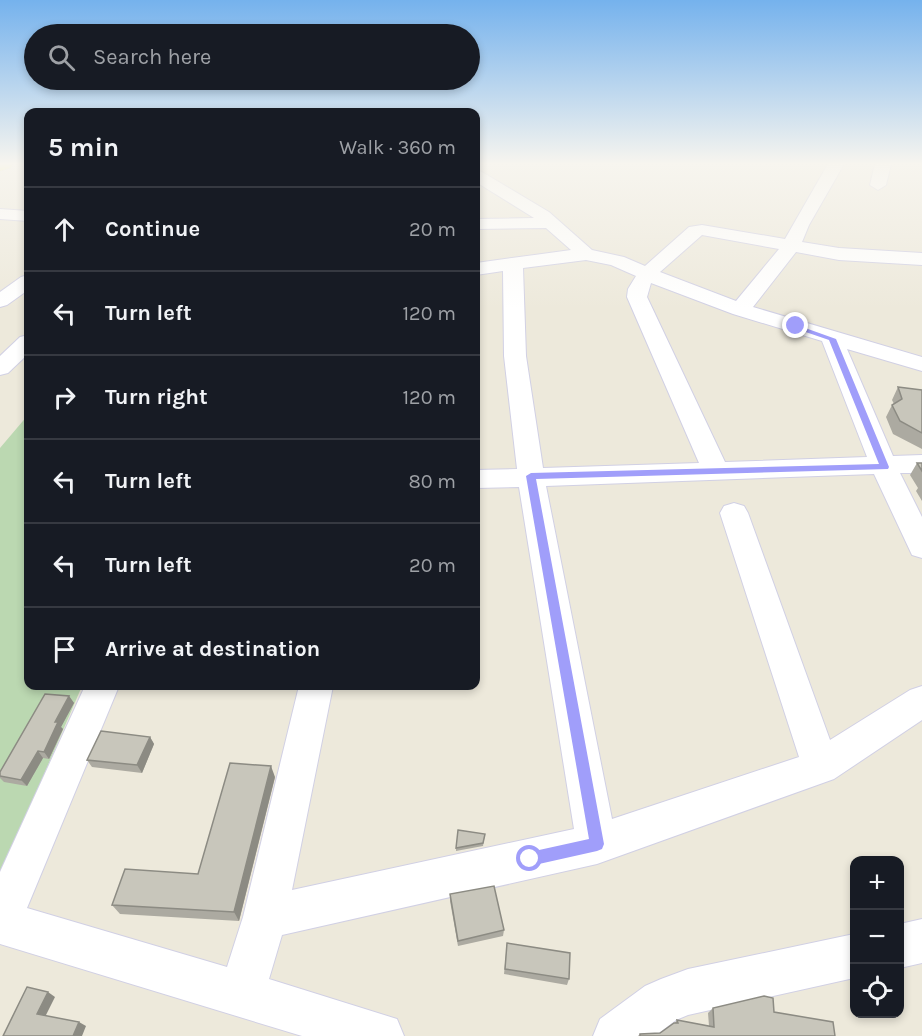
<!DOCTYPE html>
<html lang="en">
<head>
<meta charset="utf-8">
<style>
  body { margin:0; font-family:Karla,sans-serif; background:#20242c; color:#f1f3f6 }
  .controls { position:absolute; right:18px; bottom:18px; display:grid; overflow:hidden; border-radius:12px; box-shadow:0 3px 9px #0003 }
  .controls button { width:54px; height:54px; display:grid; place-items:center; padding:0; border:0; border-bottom:2px solid #363941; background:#171b24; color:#f1f3f6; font:30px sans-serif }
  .stop { position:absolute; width:18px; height:18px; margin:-14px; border:4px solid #a09efa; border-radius:50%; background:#fff }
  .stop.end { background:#a09efa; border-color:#fff; box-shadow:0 2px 6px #0008 }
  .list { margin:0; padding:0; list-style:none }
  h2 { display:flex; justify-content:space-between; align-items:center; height:78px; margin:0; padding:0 24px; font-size:26px }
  h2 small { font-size:20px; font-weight:400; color:#9ea1a6 }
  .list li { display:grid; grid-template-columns:39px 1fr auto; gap:18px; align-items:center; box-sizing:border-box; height:84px; padding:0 24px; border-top:2px solid #363941 }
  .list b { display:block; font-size:22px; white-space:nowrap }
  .list em { font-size:20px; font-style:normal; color:#9ea1a6 }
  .icon { flex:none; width:33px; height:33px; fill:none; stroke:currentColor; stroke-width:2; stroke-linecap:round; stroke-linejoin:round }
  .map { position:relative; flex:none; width:922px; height:1036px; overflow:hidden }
  .search { position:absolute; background:#171b24; box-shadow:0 3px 9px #0003; left:24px; top:24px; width:456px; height:66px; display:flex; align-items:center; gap:15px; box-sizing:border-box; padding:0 21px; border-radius:33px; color:#9ea1a6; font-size:22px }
  .panel { position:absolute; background:#171b24; box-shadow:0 3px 9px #0003; left:24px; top:108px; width:456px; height:582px; border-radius:12px }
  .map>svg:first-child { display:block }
</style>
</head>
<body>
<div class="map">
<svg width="922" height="1036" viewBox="0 0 922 1036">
  <rect width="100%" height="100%" fill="#ede9db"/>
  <path fill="#bbd8b1" d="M28 415V686H82L0 877V448Z"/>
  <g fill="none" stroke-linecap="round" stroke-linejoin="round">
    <g stroke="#d1d0e4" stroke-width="2">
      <g id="minor">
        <path d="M828 164H844L809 225 802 242 839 248 922 253V265L839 260 796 252 753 307 922 357V371L847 349 893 456 922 455V473H900L922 517V558L912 555 874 474 546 486 612 819 799 757 720 513 724 506 734 503 744 506 748 513 830 740 910 690 922 686V720L834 779 597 864 282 935 269 979 397 1019 404 1036H302L0 944V872L85 686H119L27 908 227 967 243 917 299 686H333L292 890 574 829 519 487 476 488V470L517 469 504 356 503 271 476 275V263L571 250 546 228 476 229V219L534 218 476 182V170L482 172 549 212 592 250 624 257 645 266 689 227 702 225 785 239ZM702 235 779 249 736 301 660 272ZM586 260 611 265 636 276 628 289 627 297 699 463 543 468 526 356 523 268ZM651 283 733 314 822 341 867 457 725 462 647 297Z"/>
        <path d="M875 164H891L886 185 878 190 870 185Z"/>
        <path d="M0 209 28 211V221L0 219Z"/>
        <path d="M28 275V290L7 305 0 307V292L21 277Z"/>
        <path d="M28 335V354L8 373 0 375V356L20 337Z"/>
        <path d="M922 919V963L900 968V924Z"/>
        <path d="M854 934V978L688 1015 676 1020 655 1036H593L600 1019 645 986 661 979 688 969Z"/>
      </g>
    </g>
    <g stroke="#ccc" stroke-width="1">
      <path id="major" d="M0 164H13L10 168 0 171Z"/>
    </g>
    <use href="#minor" fill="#fff" fill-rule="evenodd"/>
    <use href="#major" fill="#f8f755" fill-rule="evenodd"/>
  </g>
  <g fill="#acaaa1">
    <path d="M898 387 922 390V449L893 434 886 417 892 405 894 404 892 400Z"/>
    <path d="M917 463H922V501L916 491 918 488 910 475Z"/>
    <path d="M69 696 74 703 61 727 63 729 49 759 43 758 27 786 4 782 0 778V772Z"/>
    <path d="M150 737 154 744 142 773 92 767 87 760Z"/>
    <path d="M275 777 239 921 120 914 112 905 198 874Z"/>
    <path d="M485 834 483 846 456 851V848Z"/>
    <path d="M450 894 504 930 503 936 458 946 450 901Z"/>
    <path d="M507 943 569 979 567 985 504 974Z"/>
    <path d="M713 1008 774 1012 835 1036H638L640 1034 660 1033 675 1023 677 1020 709 1026 708 1013Z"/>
  </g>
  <g fill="#8c8b83">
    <path d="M69 696 74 703 61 727 63 729 49 759 44 752 55 722Z"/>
    <path d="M150 737 154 744 142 773 137 765Z"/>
    <path d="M38 751 43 758 27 786 21 780Z"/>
    <path d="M271 766 275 777 239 921 234 912Z"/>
    <path d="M48 992 55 997 44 1019 37 1014Z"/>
    <path d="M79 1022 86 1026 82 1036H73Z"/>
  </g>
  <g fill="#c8c6bb" stroke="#8c8b83" stroke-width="1.5">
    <path d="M898 387 922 390V433L900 421 892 405 902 399Z"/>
    <path d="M917 463H922V471Z"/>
    <path d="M45 694 69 696 55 722H58L44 752 38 751 21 780 0 776V772Z"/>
    <path d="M101 731 150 737 137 765 87 760Z"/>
    <path d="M230 763 271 766 234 912 112 905 125 869 198 874Z"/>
    <path d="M458 830 485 834 483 843 456 848Z"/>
    <path d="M494 886 504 930 458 941 450 894Z"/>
    <path d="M507 943 570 953 569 979 505 969Z"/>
    <path d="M27 987 48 992 37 1014 79 1022 73 1036H3Z"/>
    <path d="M764 996 773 998 774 1012 833 1022 835 1036H640V1034L660 1033 674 1023H678L677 1020 714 1027 713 1008Z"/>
  </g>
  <linearGradient id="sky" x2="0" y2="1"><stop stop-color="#75b2ed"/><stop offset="0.53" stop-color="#f7f5ef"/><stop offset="1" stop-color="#f7f5ef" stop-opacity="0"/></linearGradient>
  <rect width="922" height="309" fill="url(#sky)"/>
  <path fill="#a09efa" d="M794 324 836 339 889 467 888 469 536 479 604 844 602 849 597 851 530 866 525 864 523 859 525 854 530 852 589 839 526 476 531 473 879 464 829 340 794 328Z"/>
</svg>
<div class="controls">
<button>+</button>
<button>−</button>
<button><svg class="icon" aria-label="locate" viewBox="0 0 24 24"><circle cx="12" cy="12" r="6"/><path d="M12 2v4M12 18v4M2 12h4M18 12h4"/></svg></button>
</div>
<div class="stop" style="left:530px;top:859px"></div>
<div class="stop end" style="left:796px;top:326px"></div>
<div class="search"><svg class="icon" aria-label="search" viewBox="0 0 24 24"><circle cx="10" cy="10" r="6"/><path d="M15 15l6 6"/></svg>Search here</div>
<section class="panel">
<h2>5 min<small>Walk · 360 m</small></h2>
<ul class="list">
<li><svg class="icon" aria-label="ahead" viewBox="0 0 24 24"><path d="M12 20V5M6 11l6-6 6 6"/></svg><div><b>Continue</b></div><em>20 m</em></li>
<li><svg class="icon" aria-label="left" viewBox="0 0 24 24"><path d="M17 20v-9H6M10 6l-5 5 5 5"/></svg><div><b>Turn left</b></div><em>120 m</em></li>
<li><svg class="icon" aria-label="right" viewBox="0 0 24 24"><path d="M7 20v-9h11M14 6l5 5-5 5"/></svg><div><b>Turn right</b></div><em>120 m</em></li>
<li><svg class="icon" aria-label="left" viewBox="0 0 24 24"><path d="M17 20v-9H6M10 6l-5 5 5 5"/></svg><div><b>Turn left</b></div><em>80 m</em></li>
<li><svg class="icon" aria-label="left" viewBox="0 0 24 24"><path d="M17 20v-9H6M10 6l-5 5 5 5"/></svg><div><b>Turn left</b></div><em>20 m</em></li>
<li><svg class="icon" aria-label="arrive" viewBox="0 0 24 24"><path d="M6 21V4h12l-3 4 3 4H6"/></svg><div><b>Arrive at destination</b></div></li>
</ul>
</section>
</div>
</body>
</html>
